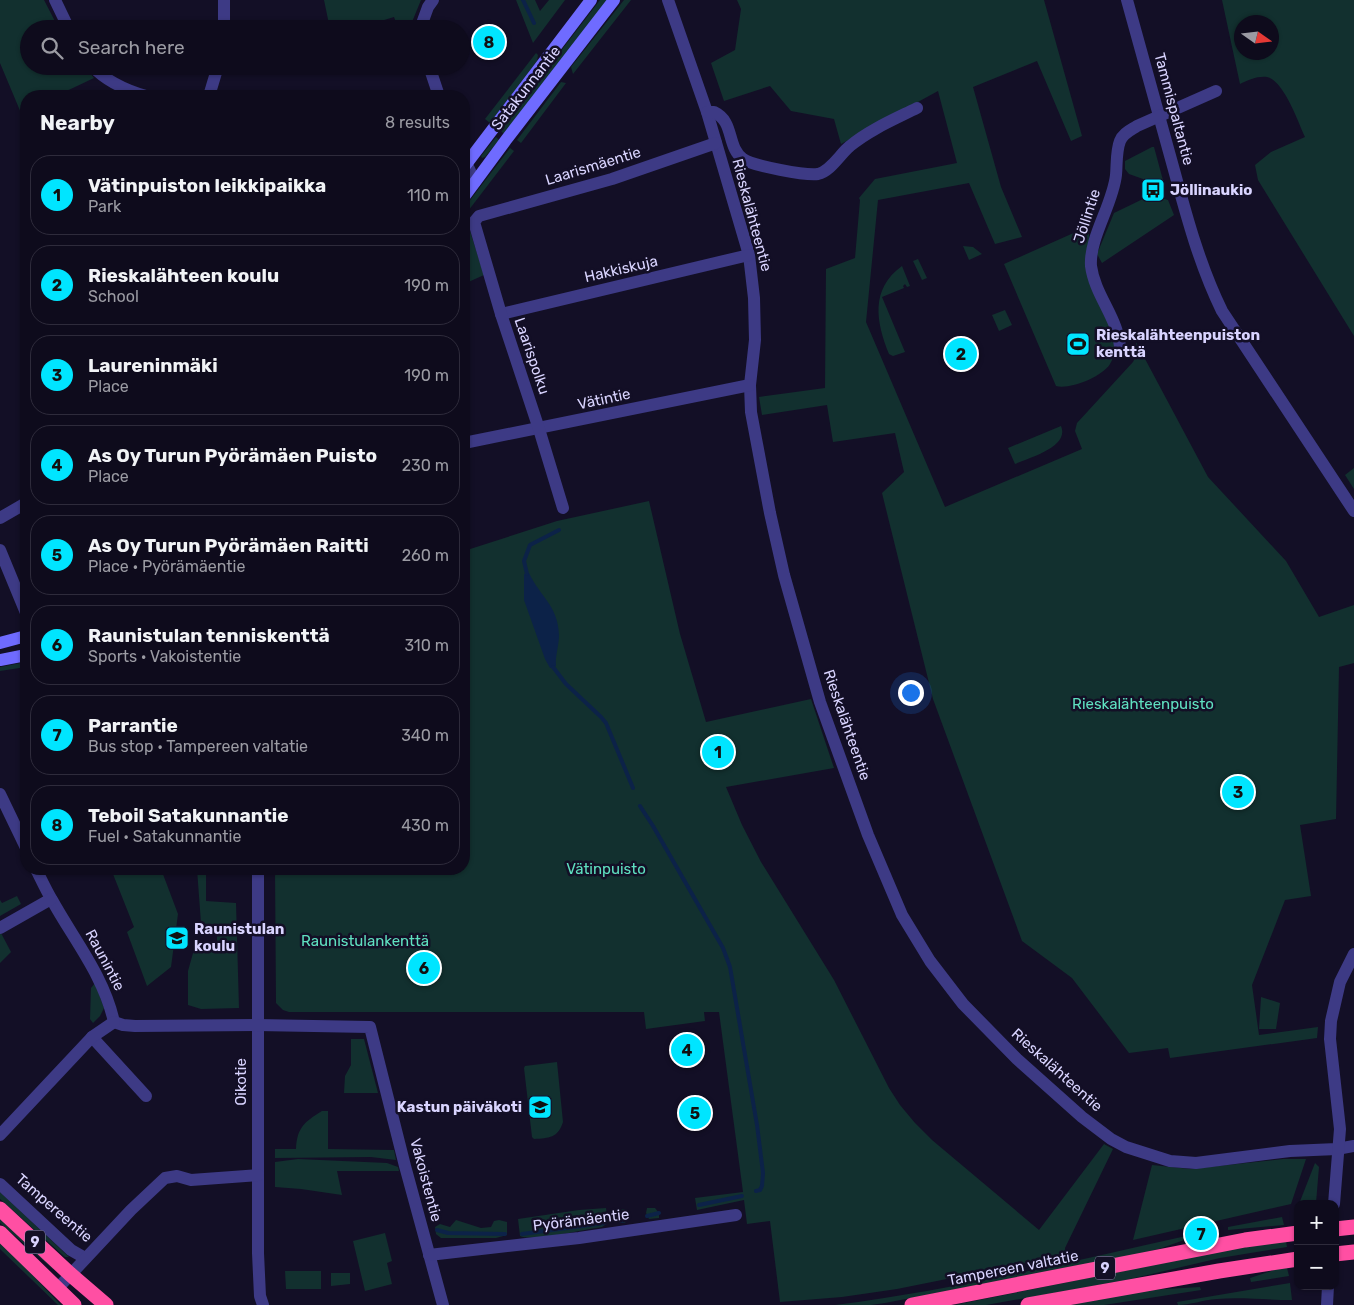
<!DOCTYPE html>
<html lang="en">
<head>
<meta charset="utf-8">
<style>
  body { margin:0; font-family:Rubik,sans-serif; background:#171425; color:#f1f3f6 }
  .controls { position:absolute; right:15px; bottom:15px; display:grid; overflow:hidden; border-radius:10px; box-shadow:0 1px 4px #0004 }
  .controls button { width:45px; height:45px; display:grid; place-items:center; padding:0; border:0; border-bottom:1px solid #2e2b3b; background:#0e0b1c; color:#f1f3f6; font:25px sans-serif }
  .compass { position:absolute; left:1234px; top:15px; width:45px; height:45px; border-radius:50%; background:#0e0b1c; box-shadow:0 1px 4px #0004; rotate:104deg }
  .you { position:absolute; left:910px; top:692px; width:18px; height:18px; margin:-12px; border:4px solid #fff; border-radius:50%; background:#1a73e8; box-shadow:0 0 0 8px #1a73e833 }
  .badge { display:grid; place-items:center; width:32px; height:32px; border-radius:50%; background:#00e5ff; color:#111; font-size:16px; font-weight:700 }
  .pin { position:absolute; translate:-50% -50%; border:2px solid #fff; box-shadow:0 1px 5px #0006 }
  .list { margin:0; padding:0; list-style:none }
  h2 { display:flex; justify-content:space-between; align-items:center; height:65px; margin:0; padding:0 20px; font-size:21px }
  h2 small { font-size:16px; font-weight:400; color:#9b9ba3 }
  .list li { display:grid; grid-template-columns:32px 1fr auto; gap:15px; align-items:center; box-sizing:border-box; height:80px; margin:0 10px 10px; padding:0 10px; border:1px solid #2e2b3b; border-radius:20px }
  .list b { display:block; font-size:19px; white-space:nowrap }
  .list p { margin:0; font-size:16px; white-space:nowrap; color:#9b9ba3 }
  .list em { font-size:16px; font-style:normal; color:#9b9ba3 }
  .icon { flex:none; width:28px; height:28px; fill:none; stroke:currentColor; stroke-width:2; stroke-linecap:round; stroke-linejoin:round }
  .map { position:relative; flex:none; width:1354px; height:1305px; overflow:hidden }
  .search { position:absolute; background:#0e0b1c; box-shadow:0 1px 4px #0004; left:20px; top:20px; width:450px; height:55px; display:flex; align-items:center; gap:12px; box-sizing:border-box; padding:0 18px; border-radius:28px; color:#9b9ba3; font-size:19px }
  .panel { position:absolute; background:#0e0b1c; box-shadow:0 1px 4px #0004; left:20px; top:90px; width:450px; height:785px; border-radius:20px }
  .map>svg:first-child { display:block }
</style>
</head>
<body>
<div class="map">
<svg width="1354" height="1305" viewBox="0 0 1354 1305">
  <rect width="100%" height="100%" fill="#130f26"/>
  <g fill="#12302f" fill-rule="evenodd">
    <path d="M0 0H44L59 29H29V66H84L94 78 56 96H26V110L21 113 0 63Z"/>
    <path d="M324 0H421L412 22 397 25 394 17 355 29H330Z"/>
    <path d="M516 0H535L540 11 549 0H565L533 43Z"/>
    <path d="M600 0H608L504 134 500 130Z"/>
    <path d="M624 0H631L573 74 571 67Z"/>
    <path d="M737 0H1044L1082 136 1071 141 1037 61 973 87 1001 187 1022 237 995 244 969 183 878 200 866 322 945 507 1082 449 1075 431 1077 423 1133 362 1137 354 1136 342 1208 477 1286 561 1319 617 1354 605V663L1339 667 1336 819 1300 825 1311 896 1285 900 1252 985 1259 1035 1318 1027 1317 1038 1170 1058 1168 1048 1129 1053 1072 978 1022 941 933 699 882 493 904 472 895 433 833 442 827 405 762 415 759 397 825 388 826 269 855 258 860 200 859 198 875 179 957 163 938 91 841 144 834 119 791 111 770 86 724 101 711 63 735 50 741 9Z"/>
    <path d="M1222 0H1354V336L1258 180 1255 165 1271 152 1305 137C1298 122 1284 81 1267 77 1257 76 1249 80 1240 84ZM1272 22V52H1242V22Z"/>
    <path d="M536 53 538 55 537 61 490 123 485 119Z"/>
    <path d="M561 82 566 83 521 143 517 140Z"/>
    <path d="M496 137 499 140 485 157 482 158 481 156Z"/>
    <path d="M1152 147H1154L1164 184 1160 185 1129 174 1125 169V161Z"/>
    <path d="M510 148 514 151 465 215 464 208Z"/>
    <path d="M1154 196 1168 200 1174 215 1102 263 1097 254 1114 213 1145 198Z"/>
    <path d="M1087 227 1089 234 1090 248 1116 337C1115 346 1115 356 1110 364 1102 377 1069 390 1056 386L1004 264Z"/>
    <path d="M468 230 470 231 484 275 464 284V236Z"/>
    <path d="M963 246 973 247 982 254 969 260Z"/>
    <path d="M918 259 927 278 922 280 913 261Z"/>
    <path d="M902 266 910 286 907 287 905 284 903 286 904 288 882 297 905 352 893 356 889 354C876 322 870 289 902 266Z"/>
    <path d="M1005 310 1012 325 999 331 992 315Z"/>
    <path d="M1061 426C1070 447 1029 458 1015 464L1008 448Z"/>
    <path d="M1354 468V489L1345 475Z"/>
    <path d="M649 501 680 634 706 722 811 699 834 768 726 787 742 825 761 862 834 980 889 1088 900 1105 915 1123 932 1140 1039 1230 1104 1144 1113 1149 1065 1248 1066 1255 897 1289 842 1297 780 1302 770 1221 747 1224 744 1200 697 1210 695 1198 743 1192 719 1012H704L705 1021 646 1029 644 1012H289L283 1010 276 1003 275 869H464V551L557 521Z"/>
    <path d="M26 662V667L0 671V667Z"/>
    <path d="M111 869H161L178 914 171 967 147 986 127 932 134 927Z"/>
    <path d="M197 869H206V901L236 903 239 1008 201 1009 188 1005V971L195 946 217 944V928L201 923Z"/>
    <path d="M17 896 21 904 0 916V900L2 903Z"/>
    <path d="M1 933 11 952 0 963V934Z"/>
    <path d="M95 983 104 1008 100 1016 93 1023 90 1019 91 988Z"/>
    <path d="M1261 997 1280 1003 1276 1029H1259Z"/>
    <path d="M351 1039H364L378 1093H344L345 1076 351 1065Z"/>
    <path d="M557 1062 563 1122C558 1138 549 1138 534 1139L532 1137 524 1068 525 1066Z"/>
    <path d="M322 1111H328V1149L394 1150 396 1160 371 1157 275 1158V1149H296C297 1128 304 1122 322 1111Z"/>
    <path d="M298 1159 387 1163 398 1167 399 1171H337L342 1195 301 1189 275 1187V1162Z"/>
    <path d="M1283 1159H1306L1291 1204 1133 1240 1152 1165 1190 1169Z"/>
    <path d="M1315 1163 1319 1167 1316 1203 1299 1204Z"/>
    <path d="M0 1192 69 1257H65L0 1199Z"/>
    <path d="M606 1208C607 1216 610 1223 602 1227 586 1229 532 1242 520 1236L518 1219 579 1210Z"/>
    <path d="M647 1208H655L659 1213V1218L649 1219 646 1213Z"/>
    <path d="M626 1209 627 1219 625 1223 620 1222 616 1210Z"/>
    <path d="M1282 1217 1284 1225 1228 1230V1227Z"/>
    <path d="M0 1218 54 1268 53 1269 0 1223Z"/>
    <path d="M456 1220 481 1228 491 1227 494 1221 499 1220 507 1222V1235L496 1238H441L436 1234 435 1227 440 1224 450 1227Z"/>
    <path d="M385 1233 392 1261 387 1263 392 1284 365 1291 353 1241Z"/>
    <path d="M1186 1236 1187 1239 1159 1249 1133 1255 885 1303 871 1305H835C954 1290 1070 1262 1186 1236Z"/>
    <path d="M0 1241 61 1305H58L0 1249Z"/>
    <path d="M1286 1241 1287 1247 1220 1258 1126 1280 986 1305H954L1238 1248Z"/>
    <path d="M1287 1268 1289 1276 1251 1282 1250 1278 1277 1269Z"/>
    <path d="M285 1271H321V1289H286Z"/>
    <path d="M331 1273H350V1284L331 1286Z"/>
    <path d="M1290 1283 1292 1300C1267 1300 1241 1297 1217 1299 1203 1300 1190 1305 1178 1305L1177 1302Z"/>
    <path d="M1200 1287 1201 1290 1104 1305H1063L1148 1290Z"/>
  </g>
  <path fill="#0c2248" d="M529 573C540 597 558 605 559 635 559 646 555 656 556 666L550 668 545 659 524 600V574Z"/>
  <g fill="none" stroke-linecap="round" stroke-linejoin="round">
    <g stroke="#0c2248" stroke-width="4">
      <path d="M523 0 534 23"/>
      <path d="M527 574 524 561 530 545 559 530"/>
      <path d="M553 667 566 684 601 717 606 723 633 788"/>
      <path d="M640 806 653 826 723 948 730 967 757 1125 763 1173 762 1186 760 1190 756 1191"/>
      <path d="M699 1205 742 1196"/>
      <path d="M647 1216 659 1213"/>
      <path d="M620 1221 626 1220"/>
      <path d="M437 1230 448 1233 505 1234"/>
      <path d="M522 1234 605 1223"/>
    </g>
    <g stroke="#3d3a85" stroke-width="12">
      <path d="M55 0 69 29"/>
      <path d="M668 0 707 112 749 255 754 298 755 340 750 385 751 412 770 513 784 575 820 702 868 835 902 915 930 961 963 1004 1017 1059 1082 1117 1111 1139 1126 1147 1170 1161 1196 1163 1290 1151 1337 1149 1354 1146"/>
      <path d="M1127 0C1143 56 1158 113 1174 170 1187 218 1200 266 1222 311L1354 511"/>
      <path d="M224 29V0"/>
      <path d="M420 29 428 7 433 0"/>
      <path d="M92 66C107 82 125 90 146 96"/>
      <path d="M429 66 439 96"/>
      <path d="M209 96 218 66"/>
      <path d="M707 112H714C735 122 726 146 743 159 753 166 807 176 818 174 831 171 840 154 850 146 869 130 895 119 917 108"/>
      <path d="M464 158 475 182"/>
      <path d="M501 314 749 255"/>
      <path d="M1120 352C1121 321 1095 297 1091 266 1089 238 1113 204 1116 175 1117 164 1116 151 1120 141 1123 133 1131 130 1137 126L1216 91"/>
      <path d="M464 443 750 385"/>
      <path d="M563 508 539 429 501 314 474 222 479 216 612 179 716 143"/>
      <path d="M0 518 26 503"/>
      <path d="M0 550 26 613"/>
      <path d="M0 794 26 848"/>
      <path d="M36 869C41 879 46 890 52 900 74 940 104 976 114 1022"/>
      <path d="M258 869V1253L260 1296 263 1305"/>
      <path d="M0 928 51 899"/>
      <path d="M114 1022 123 1025 135 1026 257 1025 370 1027 405 1166 443 1305"/>
      <path d="M92 1037 146 1096"/>
      <path d="M0 1135 92 1037 114 1022"/>
      <path d="M0 1184 71 1250 85 1258"/>
      <path d="M1334 1204 1340 1129 1330 1039 1331 1021 1340 982 1354 954"/>
      <path d="M429 1255 579 1238 736 1215"/>
      <path d="M58 1288 131 1210 165 1178 177 1176 191 1180 258 1175"/>
      <path d="M1327 1305 1328 1286"/>
    </g>
    <g stroke="#6f6bff" stroke-width="12">
      <path d="M464 167 591 0"/>
      <path d="M464 197 506 140 614 0"/>
      <path d="M0 643 26 636"/>
      <path d="M0 660 26 655"/>
    </g>
    <g stroke="#ff4fa3" stroke-width="15">
      <path d="M0 1209 70 1274 106 1305"/>
      <path d="M1335 1229 1354 1227"/>
      <path d="M0 1233 74 1305"/>
      <path d="M1335 1254 1354 1252"/>
      <path d="M912 1305 1245 1240 1298 1233"/>
      <path d="M1028 1305 1219 1271 1298 1259"/>
    </g>
  </g>
  <defs>
    <g id="bus-square" transform="scale(1.25)"><rect x="-9" y="-9" width="18" height="18" rx="4" fill="#00e5ff" stroke="#130f26"/><path d="M-5-6H5V4H4V6H2V4H-2V6H-4V4H-5ZM-3.5-4V0h7V-4ZM-3.5 1.2v1.5H-2V1.2ZM2 1.2v1.5H3.5V1.2Z" fill="#111"/></g>
    <g id="stadium-square" transform="scale(1.25)"><rect x="-9" y="-9" width="18" height="18" rx="4" fill="#00e5ff" stroke="#130f26"/><path d="M0-5a6.5 5 0 1 0 0 10a6.5 5 0 1 0 0-10ZM-3.5-1.8h7v3.6h-7Z" fill="#111"/></g>
    <g id="school-square" transform="scale(1.25)"><rect x="-9" y="-9" width="18" height="18" rx="4" fill="#00e5ff" stroke="#130f26"/><path d="M0-5L7-2L0 1L-7-2ZM-4 1L0 2.5L4 1V4Q0 6-4 4Z" fill="#111"/></g>
  </defs>
  <g fill-rule="evenodd">
    <use href="#bus-square" x="1153" y="190"/>
    <use href="#stadium-square" x="1078" y="344"/>
    <use href="#school-square" x="177" y="938"/>
    <use href="#school-square" x="540" y="1107"/>
  </g>
  <g text-anchor="middle" dominant-baseline="central" stroke-width="5" stroke-linejoin="round" paint-order="stroke">
    <g fill="#130f26" stroke="#9e99be" stroke-width="1">
      <rect x="25" y="1230.5" width="20" height="23" rx="4"/>
      <rect x="1095" y="1256.5" width="20" height="23" rx="4"/>
    </g>
    <g font-size="14" font-weight="bold" fill="#d9d4ff">
      <text x="35" y="1242">9</text>
      <text x="1105" y="1268">9</text>
    </g>
    <g font-size="15" fill="#d9d4ff" stroke="#130f26">
      <text transform="translate(526 88) rotate(-52)">Satakunnantie</text>
      <text transform="translate(1174 109) rotate(75)">Tammispaltantie</text>
      <text transform="translate(593 166) rotate(-17)">Laarismäentie</text>
      <text transform="translate(752 215) rotate(75)">Rieskalähteentie</text>
      <text transform="translate(1087 216) rotate(-72)">Jöllintie</text>
      <text transform="translate(621 269) rotate(-13)">Hakkiskuja</text>
      <text transform="translate(532 356) rotate(71)">Laarispolku</text>
      <text transform="translate(604 399) rotate(-12)">Vätintie</text>
      <text transform="translate(847 725) rotate(71)">Rieskalähteentie</text>
      <text transform="translate(105 960) rotate(62)">Raunintie</text>
      <text transform="translate(1057 1070) rotate(42)">Rieskalähteentie</text>
      <text transform="translate(241 1082) rotate(-90)">Oikotie</text>
      <text transform="translate(426 1180) rotate(75)">Vakoistentie</text>
      <text transform="translate(54 1208) rotate(41)">Tampereentie</text>
      <text transform="translate(581 1220) rotate(-7)">Pyörämäentie</text>
      <text transform="translate(1013 1268) rotate(-11)">Tampereen valtatie</text>
    </g>
    <g font-size="15" font-weight="bold" fill="#d9d4ff" stroke="#130f26" text-anchor="start">
      <text x="1170" y="190">Jöllinaukio</text>
      <text x="1096" y="335">Rieskalähteenpuiston<tspan x="1096" dy="17">kenttä</tspan></text>
      <text x="194" y="929">Raunistulan<tspan x="194" dy="17">koulu</tspan></text>
      <text x="522" y="1107" text-anchor="end">Kastun päiväkoti</text>
    </g>
    <g font-size="15" fill="#5fe0c0" stroke="#130f26">
      <text x="1143" y="704">Rieskalähteenpuisto</text>
      <text x="606" y="869">Vätinpuisto</text>
      <text x="365" y="941">Raunistulankenttä</text>
    </g>
  </g>
</svg>
<div class="controls">
<button>+</button>
<button>−</button>
</div>
<svg class="compass" viewBox="-18 -18 36 36"><path d="M0-13l5 13h-10z" fill="#e53935"/><path d="M0 13l5-13h-10z" fill="#9b9ba3"/></svg>
<div class="you"></div>
<div class="pin badge" style="left:718px;top:752px">1</div>
<div class="pin badge" style="left:961px;top:354px">2</div>
<div class="pin badge" style="left:1238px;top:792px">3</div>
<div class="pin badge" style="left:687px;top:1050px">4</div>
<div class="pin badge" style="left:695px;top:1113px">5</div>
<div class="pin badge" style="left:424px;top:968px">6</div>
<div class="pin badge" style="left:1201px;top:1234px">7</div>
<div class="pin badge" style="left:489px;top:42px">8</div>
<div class="search"><svg class="icon" aria-label="search" viewBox="0 0 24 24"><circle cx="10" cy="10" r="6"/><path d="M15 15l6 6"/></svg>Search here</div>
<section class="panel">
<h2>Nearby<small>8 results</small></h2>
<ul class="list">
<li><span class="badge">1</span><div><b>Vätinpuiston leikkipaikka</b><p>Park</p></div><em>110 m</em></li>
<li><span class="badge">2</span><div><b>Rieskalähteen koulu</b><p>School</p></div><em>190 m</em></li>
<li><span class="badge">3</span><div><b>Laureninmäki</b><p>Place</p></div><em>190 m</em></li>
<li><span class="badge">4</span><div><b>As Oy Turun Pyörämäen Puisto</b><p>Place</p></div><em>230 m</em></li>
<li><span class="badge">5</span><div><b>As Oy Turun Pyörämäen Raitti</b><p>Place · Pyörämäentie</p></div><em>260 m</em></li>
<li><span class="badge">6</span><div><b>Raunistulan tenniskenttä</b><p>Sports · Vakoistentie</p></div><em>310 m</em></li>
<li><span class="badge">7</span><div><b>Parrantie</b><p>Bus stop · Tampereen valtatie</p></div><em>340 m</em></li>
<li><span class="badge">8</span><div><b>Teboil Satakunnantie</b><p>Fuel · Satakunnantie</p></div><em>430 m</em></li>
</ul>
</section>
</div>
</body>
</html>
